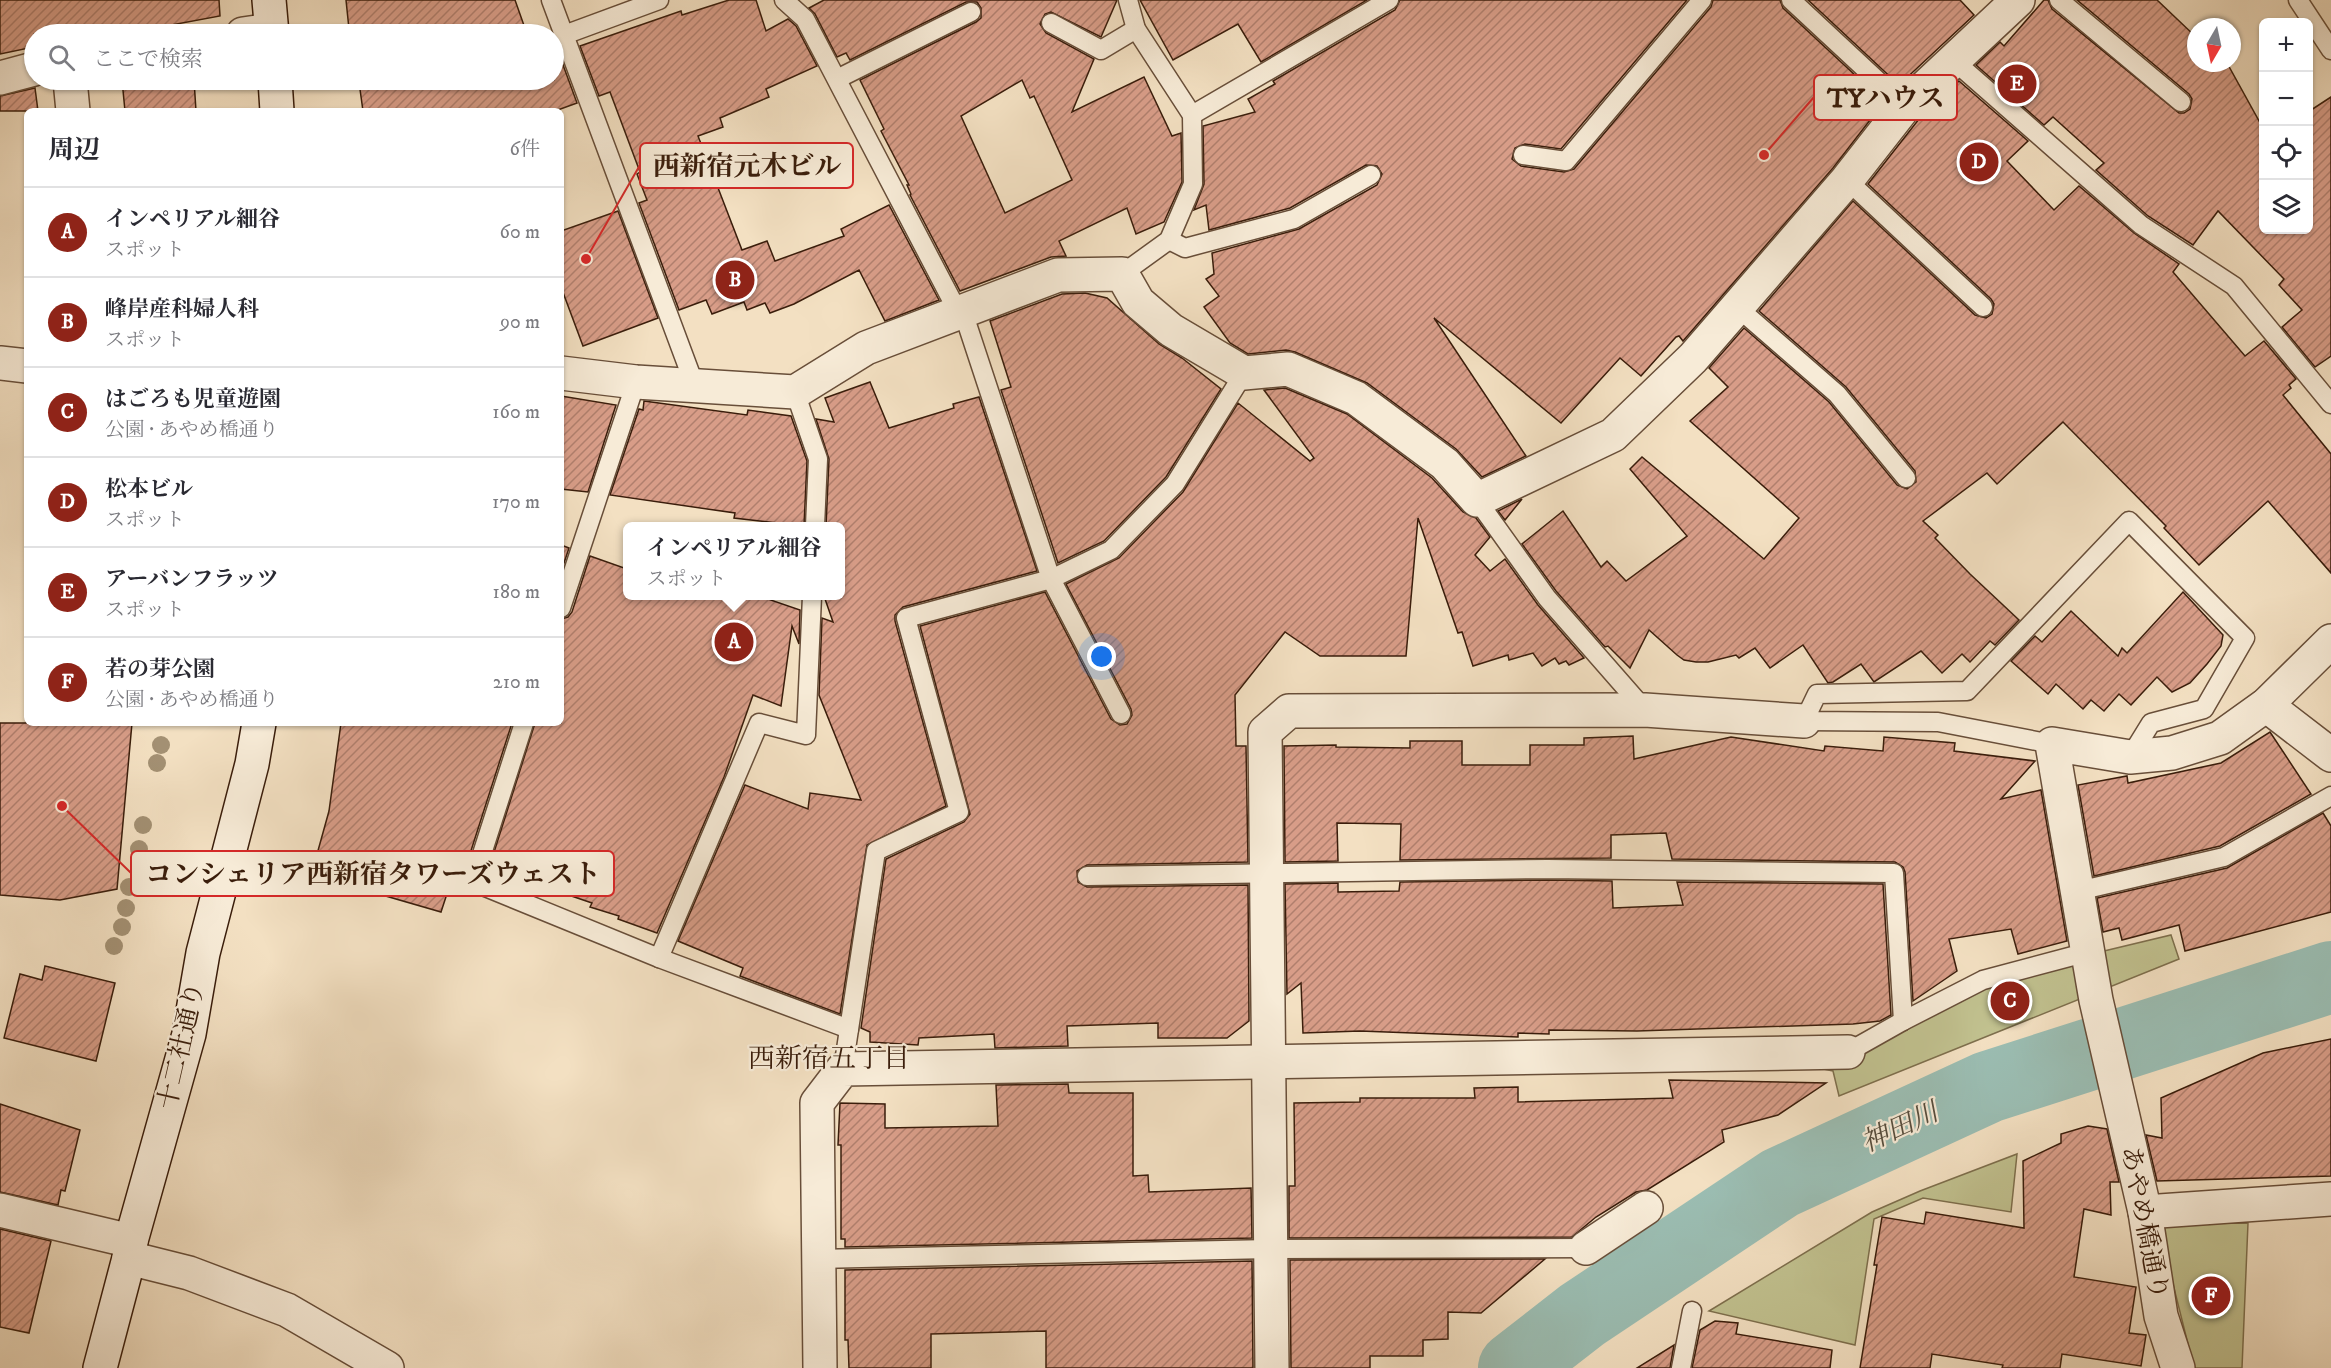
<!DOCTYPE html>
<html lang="ja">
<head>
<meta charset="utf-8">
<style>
  body { margin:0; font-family:"IM FELL DW Pica","Noto Serif JP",serif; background:#f7f7f7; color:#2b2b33 }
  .controls { position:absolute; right:18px; top:18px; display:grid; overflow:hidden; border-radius:9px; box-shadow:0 2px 4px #0004 }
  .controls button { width:54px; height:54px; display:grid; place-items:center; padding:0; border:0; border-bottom:2px solid #e1e1e2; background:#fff; color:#2b2b33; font:30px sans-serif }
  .compass { position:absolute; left:2187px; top:18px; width:54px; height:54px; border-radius:50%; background:#fff; box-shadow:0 2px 4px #0004; rotate:189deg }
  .you { position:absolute; left:1102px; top:657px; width:21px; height:21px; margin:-15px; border:4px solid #fff; border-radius:50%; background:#1a73e8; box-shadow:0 0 0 9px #1a73e833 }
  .badge { display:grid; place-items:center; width:39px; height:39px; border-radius:50%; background:#8f2418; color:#fff; font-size:20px; font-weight:700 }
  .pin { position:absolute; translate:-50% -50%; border:3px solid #fff; box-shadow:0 2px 6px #0006 }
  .popup { position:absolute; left:623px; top:522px; width:222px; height:78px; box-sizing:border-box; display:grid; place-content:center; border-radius:9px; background:#fff; filter:drop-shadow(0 2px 4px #0005); font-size:20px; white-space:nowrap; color:#7c7c81 }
  .popup b { font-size:22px; color:#2b2b33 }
  .popup::after { content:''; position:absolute; left:50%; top:100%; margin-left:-12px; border:12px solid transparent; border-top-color:#fff }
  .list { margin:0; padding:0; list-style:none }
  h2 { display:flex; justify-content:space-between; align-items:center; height:78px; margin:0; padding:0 24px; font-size:26px }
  h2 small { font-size:20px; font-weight:400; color:#7c7c81 }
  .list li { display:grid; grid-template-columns:39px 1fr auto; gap:18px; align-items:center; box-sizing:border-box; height:90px; padding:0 24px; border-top:2px solid #e1e1e2 }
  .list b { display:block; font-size:22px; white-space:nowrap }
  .list p { margin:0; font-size:20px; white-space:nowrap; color:#7c7c81 }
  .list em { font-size:20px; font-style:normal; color:#7c7c81 }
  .icon { flex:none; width:33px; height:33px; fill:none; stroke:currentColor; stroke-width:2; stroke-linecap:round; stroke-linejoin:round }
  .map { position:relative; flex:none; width:2331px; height:1368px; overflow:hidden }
  .search { position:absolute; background:#fff; box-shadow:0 2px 4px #0004; left:24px; top:24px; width:540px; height:66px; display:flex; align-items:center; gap:15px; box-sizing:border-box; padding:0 21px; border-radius:33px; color:#7c7c81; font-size:22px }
  .panel { position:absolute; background:#fff; box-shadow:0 2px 4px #0004; left:24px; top:108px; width:540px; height:618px; border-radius:9px }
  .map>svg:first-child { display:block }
</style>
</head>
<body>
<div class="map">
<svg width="2331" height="1368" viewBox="0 0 2331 1368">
  <defs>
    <pattern id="building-hatch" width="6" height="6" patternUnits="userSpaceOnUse" patternTransform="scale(1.5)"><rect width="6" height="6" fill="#d89d88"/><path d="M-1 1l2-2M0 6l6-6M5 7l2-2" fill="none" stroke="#b07f6d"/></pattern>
  </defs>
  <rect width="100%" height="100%" fill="#f3e0c2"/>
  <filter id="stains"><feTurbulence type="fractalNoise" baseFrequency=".00333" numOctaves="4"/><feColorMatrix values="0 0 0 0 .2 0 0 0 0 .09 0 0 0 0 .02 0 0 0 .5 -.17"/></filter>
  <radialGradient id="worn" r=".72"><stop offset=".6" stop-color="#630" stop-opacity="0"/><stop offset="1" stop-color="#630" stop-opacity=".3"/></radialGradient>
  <g fill="#c1c18f" stroke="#7e6f4d" stroke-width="1.5">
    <path d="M2171 935 2179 959 1839 1096 1833 1071 1818 1068 1983 980Z"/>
    <path d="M2017 1154 2011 1212 1923 1198 1874 1219 1855 1345 1709 1311 1872 1212 1920 1191Z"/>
    <path d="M2248 1223 2242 1368H2194L2158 1224Z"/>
  </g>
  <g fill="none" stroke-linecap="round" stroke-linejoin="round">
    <path stroke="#9bbdb2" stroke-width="72" d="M1514 1368 1582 1315 1780 1183 1988 1087 2331 977"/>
  </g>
  <g fill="url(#building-hatch)" stroke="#3a1d0b" stroke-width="1.5" fill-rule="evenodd">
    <path d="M0 0H219L220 16 123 34H34V47L0 54Z"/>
    <path d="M346 0H515L527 34H346V29H349Z"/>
    <path d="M729 0H756L766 31 788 19 796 26 817 66 766 89 769 97 720 118 723 127 698 136 742 250 767 241 775 261 844 236 841 229 889 205 939 300 885 321 859 270 794 304 770 313 765 303 747 310 744 302 712 314 706 300 679 310 639 203 647 200 637 174 640 172 610 92 599 96 580 46 681 11 682 15Z"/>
    <path d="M824 0H1117L1101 37 1051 12 1045 14 1040 24 1046 33 1094 59 1072 112 1144 77 1172 136 1181 133 1182 182 1164 222 1136 234 1127 208 1059 241 1066 256 1051 257 960 291 910 195 911 194 907 185H909L881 131 884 129 860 80 976 22 981 18V8L977 2H966L850 60 846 53 837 57 815 14 809 8ZM1022 80 1030 98 1034 96 1072 180 1005 213 961 116Z"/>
    <path d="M1140 0H1367L1261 62 1238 24 1173 60Z"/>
    <path d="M1400 0H1687L1561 149 1525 144 1515 148 1512 159 1521 166 1564 172 1574 169 1711 7 1713 0H1780L1783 8 1884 102 1833 168 1683 341 1679 336 1676 337 1641 376 1620 358 1561 423 1434 318 1526 456 1482 477 1456 449 1367 383 1295 352 1286 350 1248 354 1230 343 1204 307 1219 296 1206 279 1214 274 1212 253 1299 229 1377 185 1382 174 1377 166 1366 165 1290 208 1209 230 1206 205 1194 210 1204 184 1203 126 1255 112 1248 99 1275 84 1273 81 1395 10Z"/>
    <path d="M1808 0H1960L1974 15 1899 85Z"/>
    <path d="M2044 0H2048L2052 9 2179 113H2184L2190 109 2192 99 2189 94 2077 0H2157L2196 37V63H2227L2264 130V230H2308V112L2331 97V356L2315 367 2282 327 2302 310 2279 285 2284 279 2218 211 2193 245 2148 216 2096 170 2104 163 2053 117 2044 125 1976 65 2000 42 2004 46Z"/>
    <path d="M559 54 577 103 555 111H363L359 82 351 83V80H554V55Z"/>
    <path d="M122 80H194L196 111H125Z"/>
    <path d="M1959 81 2028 141 2007 161 2054 210 2079 186 2134 233 2179 264 2173 272 2245 356 2264 341 2296 379 2289 385 2291 388 2283 395 2331 454V573L2268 501 2199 565 2164 528 2166 526 2063 422 1997 484 1987 473 1923 521 1938 535 1935 538 1970 574 2019 620 1995 645 1990 641 1970 662 1962 654 1942 673 1921 651 1874 682 1861 664 1833 682 1828 683 1803 645 1770 668 1755 648 1739 658 1736 655 1708 662H1696L1684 660 1677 655 1649 630 1630 668 1608 646 1605 647 1556 591 1522 544 1563 511 1601 567 1607 561 1626 581 1687 536 1630 469 1642 457 1764 559 1799 518 1690 421 1728 387 1709 368 1744 328 1829 402 1897 485 1907 489 1916 482 1915 471 1846 387 1759 311 1853 201 1975 315 1986 318 1992 314 1994 304 1991 299 1868 184 1919 119Z"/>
    <path d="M35 88 38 111H0V96Z"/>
    <path d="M618 211 658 318 583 346 561 287V231Z"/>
    <path d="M1085 293 1107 298 1159 344 1182 358 1221 389 1166 477 1104 541 1058 563 1001 390 1011 387 990 321 1062 294Z"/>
    <path d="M870 382 889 428 954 408 953 404 979 397 1037 571 903 607 895 615V621L946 806 867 845 840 1014 740 976 743 968 678 941 745 785 808 809 810 793 861 800 819 695 822 618 833 622 824 596H840V526H826L829 459 816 419 834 422 825 398Z"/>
    <path d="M1285 388 1347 414 1432 478 1463 512 1476 518 1490 537 1475 555 1490 571 1505 559 1538 605 1584 658 1569 665 1566 661 1559 664 1555 658 1542 666 1533 653 1509 660 1508 655 1473 666 1462 632 1458 633 1418 518 1406 656H1320L1285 632 1235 695 1236 746H1246L1248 862 1087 865 1077 871 1078 882 1087 887 1248 885 1249 1021 1227 1038H1158V1023L1067 1026 1068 1046 995 1048 994 1034 919 1038 918 1045 870 1042V1032L861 1028 886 859 964 822 970 814 920 626 1045 592 1111 719 1120 725 1127 724 1132 715 1131 709 1066 584 1119 558 1183 492 1238 403 1310 461 1314 458 1264 390Z"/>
    <path d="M561 396 616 405 588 492 561 489Z"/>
    <path d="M644 401 747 415 748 410 791 416 807 461 804 526 734 518 735 513 610 495 639 409 643 410Z"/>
    <path d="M1522 499 1505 520 1498 511Z"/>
    <path d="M561 545 569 548 561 572Z"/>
    <path d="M590 556 627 569V596H759L800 610 799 644 792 626 781 706 753 695 724 777 657 933 618 919 619 916 590 907 592 903 489 868 535 723H561V619L568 617 572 612Z"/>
    <path d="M2183 592 2223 635 2221 646 2207 664 2190 683 2172 692 2157 677 2131 705 2119 694 2104 711 2091 700 2083 709 2056 684 2048 694 2011 661 2035 636 2042 642 2071 611 2118 656 2122 648 2127 653Z"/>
    <path d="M0 723H132L117 889 60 900 0 895Z"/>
    <path d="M341 723H512L468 860 459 857 441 912 327 879 314 865 329 811Z"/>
    <path d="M2270 732 2311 794 2220 846 2094 876 2078 785 2127 776 2128 783 2221 763Z"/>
    <path d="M1633 736 1634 759 1731 737 1824 751 1825 746 1883 751 1884 737 1955 743 1954 751 2035 761 2001 799 2041 790 2067 941 2018 954 2011 929 1949 939 1957 971 1913 1001 1905 872 1903 867 1895 862 1672 859 1666 833 1611 835V858L1400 860 1401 824 1337 823 1338 861 1285 862 1284 746 1336 745V747L1410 748V741H1462V765H1530V745H1584V738Z"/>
    <path d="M2323 813 2331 826V912L2185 951 2179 925 2122 940 2119 928 2103 932 2097 898 2227 868Z"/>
    <path d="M1547 880 1612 881 1613 908 1683 905 1677 882 1883 884 1891 1015 1880 1021 1853 1024 1637 1031 1549 1030V1034L1518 1033V1037L1360 1031 1303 1033 1301 983 1287 994 1285 884 1338 883V892L1399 891 1400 882Z"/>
    <path d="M45 966 115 983 96 1061 4 1038 20 974 42 980Z"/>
    <path d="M2331 1039V1176L2157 1181 2146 1135 2162 1138 2161 1098 2263 1053Z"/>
    <path d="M1669 1080 1826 1083 1778 1115 1722 1130 1724 1142 1647 1190 1636 1192 1596 1217 1572 1237 1289 1238V1186H1295L1294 1103 1360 1102V1098H1475L1474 1088 1518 1087V1102L1673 1098Z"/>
    <path d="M1068 1084 1069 1093H1133V1176L1148 1175 1149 1192 1251 1188 1252 1238 845 1247V1239H841V1145H838L840 1103 885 1104V1128L998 1126 996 1085Z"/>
    <path d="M0 1104 80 1130 65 1191 61 1190 58 1205 0 1192Z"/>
    <path d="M2088 1126 2107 1129 2119 1182H2110L2111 1215 2084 1209 2074 1277 2136 1287 2129 1333 2146 1335 2141 1366 2062 1354 2060 1368H2002L2003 1365 1932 1354 1930 1368H1860L1877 1265H1874L1882 1217 1924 1224 1926 1212 2024 1228 2023 1161 2061 1143V1134Z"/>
    <path d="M0 1229 51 1241 29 1333 0 1327Z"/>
    <path d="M1545 1259 1481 1313 1448 1312V1339L1423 1340V1356H1370V1368H1291L1290 1260Z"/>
    <path d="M1252 1261 1253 1368H1046V1331L931 1334V1368H849L848 1340H845V1270Z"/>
    <path d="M1715 1321 1738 1323 1736 1334 1832 1350 1830 1368H1692L1700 1330Z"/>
    <path d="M1674 1345 1670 1368H1637Z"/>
  </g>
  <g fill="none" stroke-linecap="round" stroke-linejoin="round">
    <g stroke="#684e39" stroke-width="21">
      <g id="service">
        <path d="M551 0 695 386"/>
        <path d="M784 0 805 19 958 312 967 324 1051 579 1121 714"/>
        <path d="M1791 0 1905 106"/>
        <path d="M2059 0 2181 102"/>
        <path d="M2298 0 2331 50"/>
        <path d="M1051 23 1101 50 1136 29"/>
        <path d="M564 35 659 0"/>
        <path d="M1953 60 2141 225 2234 286 2331 404"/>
        <path d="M837 79 971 12"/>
        <path d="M1192 115 1389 0"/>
        <path d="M1523 155 1566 161 1702 0"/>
        <path d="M1847 180 1983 307"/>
        <path d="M1169 240 1185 248 1294 219 1371 175"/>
        <path d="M1122 274 1169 240 1193 184 1192 115 1136 29 1128 0"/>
        <path d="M1737 307 1837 394 1906 478"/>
        <path d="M795 392 818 459 815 526"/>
        <path d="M1477 500 1547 598 1645 710"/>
        <path d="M561 608 636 382"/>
        <path d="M524 723 473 882 659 958 849 1029"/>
        <path d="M2052 744 1938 722 1804 721 1817 694 1967 691 2129 521 2245 638 2204 709 2151 723 2130 757"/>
        <path d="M1087 876 1547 869 1894 873 1903 1021"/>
        <path d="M2078 891 2224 857 2331 796"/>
        <path d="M659 958 759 723 806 735 812 596"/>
        <path d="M1848 1052 1903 1021 1983 980 2088 952"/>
        <path d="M843 1069 876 851 959 812 906 618 1051 579 1111 550 1175 484 1244 373"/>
        <path d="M817 1259 1270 1249 1586 1248"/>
        <path d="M1681 1368 1692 1311"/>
      </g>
    </g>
    <g stroke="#684e39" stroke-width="36">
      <g id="minor">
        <path d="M243 34 271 30"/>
        <path d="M0 78 34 69"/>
        <path d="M70 80 73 111"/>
        <path d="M0 363 27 366"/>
        <path d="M561 373 636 382 795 392 866 348 1058 275 1122 274 1138 302 1171 330 1244 373 1288 369 1356 398 1445 464 1477 500 1613 435 1693 358 1847 180 1905 106 2018 0"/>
        <path d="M2266 705 2331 755"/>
        <path d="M0 1210 131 1241"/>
        <path d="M2145 1212 2331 1199"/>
        <path d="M1586 1248 1646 1208"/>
        <path d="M129 1258 189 1273 287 1310 387 1368"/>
        <path d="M820 1368 817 1103 843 1069 1848 1052"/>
        <path d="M1272 1368 1265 732 1289 711 1645 710 1804 721"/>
        <path d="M2178 1368 2161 1316 2145 1212 2096 1000 2052 744 2130 757 2172 753 2220 738 2266 705 2331 641"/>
      </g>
    </g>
    <g stroke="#3a1d0b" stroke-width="36">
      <g id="secondary">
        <path d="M269 0 272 34"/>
        <path d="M275 80 277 111"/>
        <path d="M100 1368 129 1258 131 1241 189 1034 203 953 252 764 259 723"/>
      </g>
    </g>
    <use href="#service" stroke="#f7ebd7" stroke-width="18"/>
    <use href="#minor" stroke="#f7ebd7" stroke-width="33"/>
    <use href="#secondary" stroke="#f7ebd7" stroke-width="33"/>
  </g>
  <g fill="#a39073">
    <circle cx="161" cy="745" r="9"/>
    <circle cx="157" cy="763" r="9"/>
    <circle cx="143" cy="825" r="9"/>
    <circle cx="139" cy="849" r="9"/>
    <circle cx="129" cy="887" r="9"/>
    <circle cx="126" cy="908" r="9"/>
    <circle cx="122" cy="927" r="9"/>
    <circle cx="114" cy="946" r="9"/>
  </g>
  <g text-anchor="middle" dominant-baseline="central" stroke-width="4.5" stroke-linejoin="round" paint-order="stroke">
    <g font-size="26" fill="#3a1d0b" stroke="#f7ebd7">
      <text transform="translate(182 1046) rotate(-77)">十二社通り</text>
      <text transform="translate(2144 1223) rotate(79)">あやめ橋通り</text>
    </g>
    <g font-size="27" fill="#3a1d0b" stroke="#f7ebd7">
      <text x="829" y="1059">西新宿五丁目</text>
    </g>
    <g font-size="27" font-style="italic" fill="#574d3d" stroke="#f7ebd7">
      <text transform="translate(1900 1128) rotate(-25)">神田川</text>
    </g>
  </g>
  <path fill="none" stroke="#d62828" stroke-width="2" d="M1764 155L1814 97M586 259L640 165M62 806L131 873"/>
  <g fill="#d62828" stroke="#f7ebd7" stroke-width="2">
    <circle cx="1764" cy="155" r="6"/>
    <circle cx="586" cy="259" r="6"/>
    <circle cx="62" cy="806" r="6"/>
  </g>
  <g fill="#f7ebd7" stroke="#d62828" stroke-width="2">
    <rect x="1814" y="75" width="143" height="45" rx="6"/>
    <rect x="640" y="143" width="213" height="45" rx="6"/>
    <rect x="131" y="851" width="483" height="45" rx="6"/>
  </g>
  <g font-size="27" text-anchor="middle" font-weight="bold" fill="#3a1d0b">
    <text x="1886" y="107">TYハウス</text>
    <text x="747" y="175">西新宿元木ビル</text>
    <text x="373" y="883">コンシェリア西新宿タワーズウェスト</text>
  </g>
  <rect width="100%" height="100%" filter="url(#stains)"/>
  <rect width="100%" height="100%" fill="url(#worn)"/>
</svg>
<div class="controls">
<button>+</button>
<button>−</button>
<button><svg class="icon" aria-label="locate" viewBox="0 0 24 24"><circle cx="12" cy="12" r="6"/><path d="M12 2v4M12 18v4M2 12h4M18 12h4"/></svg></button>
<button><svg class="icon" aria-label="layers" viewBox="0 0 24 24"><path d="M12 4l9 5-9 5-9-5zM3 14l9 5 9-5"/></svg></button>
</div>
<svg class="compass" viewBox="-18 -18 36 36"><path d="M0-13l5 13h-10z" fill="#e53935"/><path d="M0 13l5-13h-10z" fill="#7c7c81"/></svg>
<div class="you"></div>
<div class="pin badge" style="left:734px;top:642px">A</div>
<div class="popup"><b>インペリアル細谷</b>スポット</div>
<div class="pin badge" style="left:735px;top:280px">B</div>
<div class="pin badge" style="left:2010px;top:1001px">C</div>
<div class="pin badge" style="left:1979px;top:162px">D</div>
<div class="pin badge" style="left:2017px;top:84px">E</div>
<div class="pin badge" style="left:2211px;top:1296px">F</div>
<div class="search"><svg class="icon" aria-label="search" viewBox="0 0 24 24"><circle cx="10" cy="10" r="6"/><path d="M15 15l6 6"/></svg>ここで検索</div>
<section class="panel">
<h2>周辺<small>6件</small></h2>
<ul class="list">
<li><span class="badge">A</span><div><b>インペリアル細谷</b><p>スポット</p></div><em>60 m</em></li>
<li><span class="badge">B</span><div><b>峰岸産科婦人科</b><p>スポット</p></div><em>90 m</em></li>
<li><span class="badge">C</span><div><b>はごろも児童遊園</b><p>公園 · あやめ橋通り</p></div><em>160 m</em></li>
<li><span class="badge">D</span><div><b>松本ビル</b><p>スポット</p></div><em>170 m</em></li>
<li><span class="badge">E</span><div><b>アーバンフラッツ</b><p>スポット</p></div><em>180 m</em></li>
<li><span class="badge">F</span><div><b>若の芽公園</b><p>公園 · あやめ橋通り</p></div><em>210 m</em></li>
</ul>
</section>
</div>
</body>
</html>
